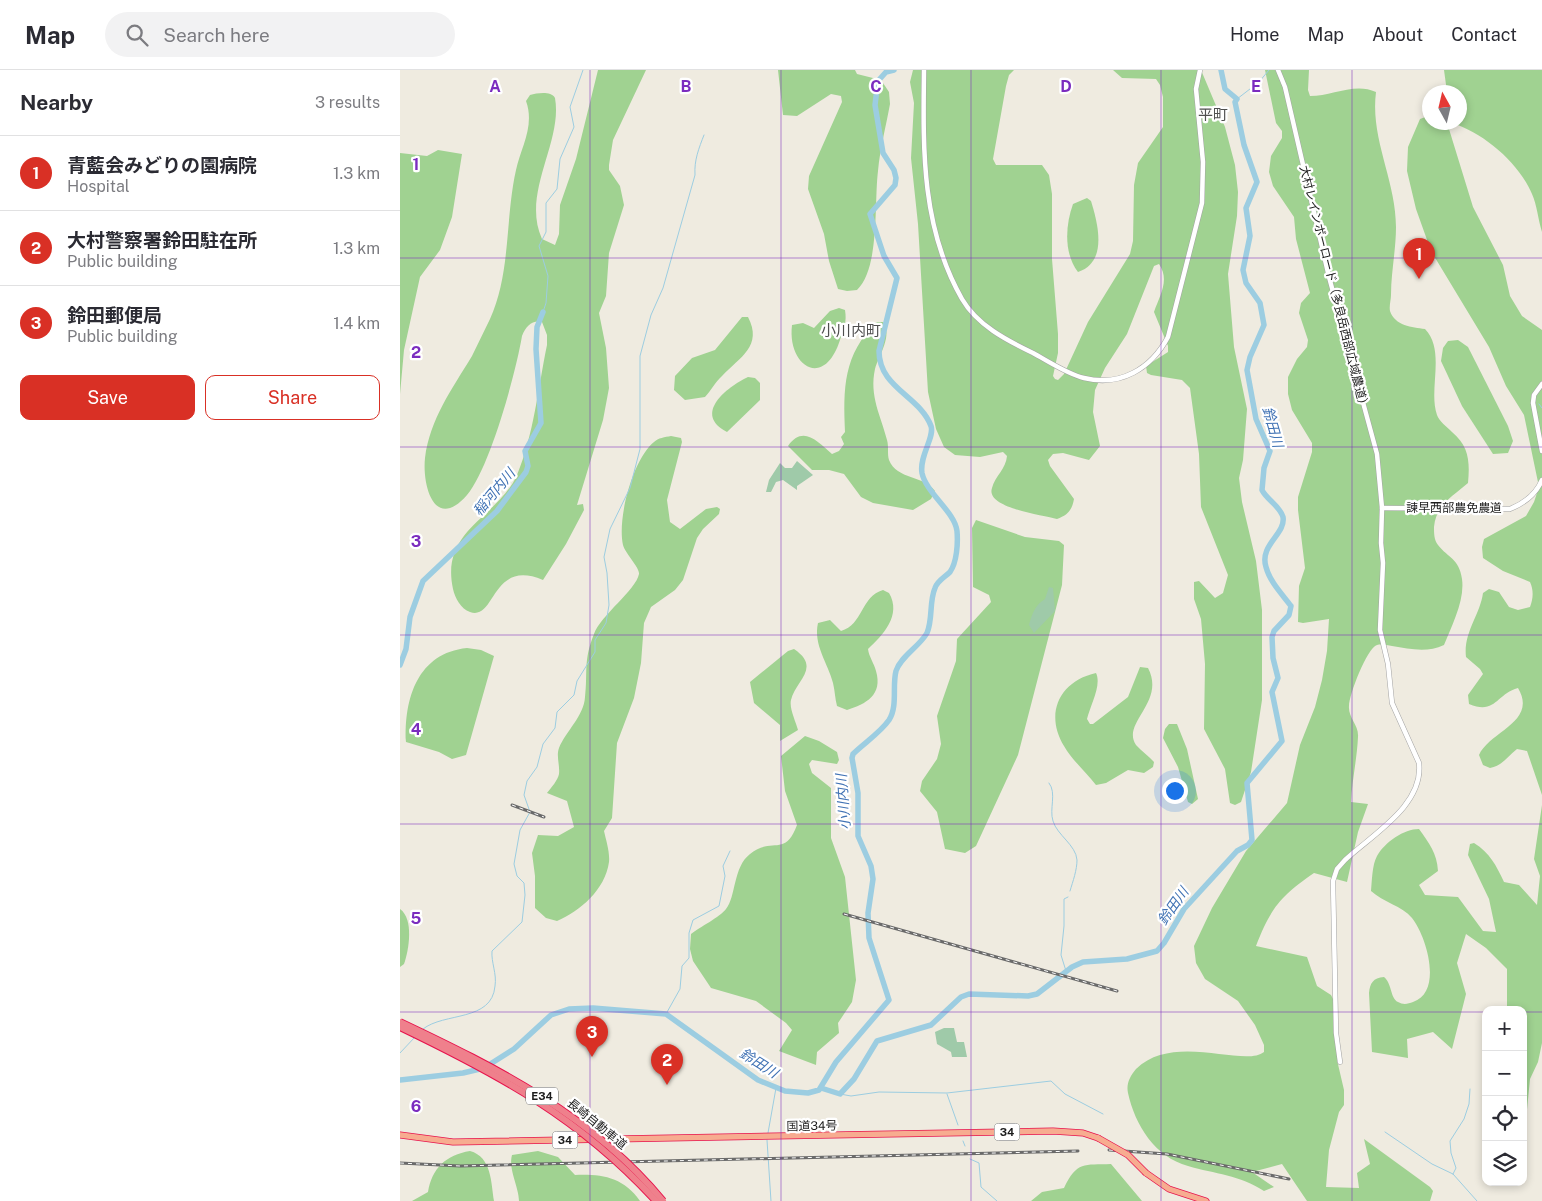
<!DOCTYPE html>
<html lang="en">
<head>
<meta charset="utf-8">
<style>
  body { margin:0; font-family:"Public Sans","Noto Sans JP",sans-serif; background:#f2f2f3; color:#2b2b33 }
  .controls { position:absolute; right:15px; bottom:15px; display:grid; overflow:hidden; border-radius:10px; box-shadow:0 2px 8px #0003 }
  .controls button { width:45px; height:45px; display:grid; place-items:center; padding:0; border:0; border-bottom:1px solid #e1e1e2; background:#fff; color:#2b2b33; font:25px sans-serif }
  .compass { position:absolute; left:1022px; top:15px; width:45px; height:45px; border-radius:50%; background:#fff; box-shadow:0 2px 8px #0003; rotate:352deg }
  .you { position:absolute; left:774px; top:720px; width:18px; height:18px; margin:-12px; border:4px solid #fff; border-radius:50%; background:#1a73e8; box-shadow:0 0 0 8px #1a73e833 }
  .badge { display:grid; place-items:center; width:32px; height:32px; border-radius:50%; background:#d93025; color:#fff; font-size:16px; font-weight:700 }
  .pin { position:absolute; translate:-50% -41px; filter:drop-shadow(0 1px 2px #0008) }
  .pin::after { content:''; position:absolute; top:26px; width:18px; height:15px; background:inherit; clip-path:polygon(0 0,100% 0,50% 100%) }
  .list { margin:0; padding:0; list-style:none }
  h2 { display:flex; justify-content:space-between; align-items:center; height:65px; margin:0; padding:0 20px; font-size:21px }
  h2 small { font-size:16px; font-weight:400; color:#7c7c81 }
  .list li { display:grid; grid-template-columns:32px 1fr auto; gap:15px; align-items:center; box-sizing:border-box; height:75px; padding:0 20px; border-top:1px solid #e1e1e2 }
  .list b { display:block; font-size:19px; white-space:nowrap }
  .list p { margin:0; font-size:16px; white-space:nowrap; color:#7c7c81 }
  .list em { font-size:16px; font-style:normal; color:#7c7c81 }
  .actions { display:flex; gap:10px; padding:15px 20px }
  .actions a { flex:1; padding:11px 0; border:1px solid #d93025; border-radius:10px; text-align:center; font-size:18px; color:#d93025 }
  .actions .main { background:#d93025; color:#fff }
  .icon { flex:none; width:28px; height:28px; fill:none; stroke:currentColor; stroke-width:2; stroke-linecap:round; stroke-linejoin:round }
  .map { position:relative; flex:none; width:1142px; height:1131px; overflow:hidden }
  header { display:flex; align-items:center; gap:30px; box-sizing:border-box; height:70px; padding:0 25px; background:#fff; border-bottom:1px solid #e1e1e2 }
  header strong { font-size:24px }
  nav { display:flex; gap:28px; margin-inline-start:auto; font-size:18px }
  .search { width:350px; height:45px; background:#f2f2f3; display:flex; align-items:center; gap:12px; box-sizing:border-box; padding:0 18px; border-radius:28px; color:#7c7c81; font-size:19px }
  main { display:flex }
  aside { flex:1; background:#fff }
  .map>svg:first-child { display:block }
</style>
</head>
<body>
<header>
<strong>Map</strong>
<div class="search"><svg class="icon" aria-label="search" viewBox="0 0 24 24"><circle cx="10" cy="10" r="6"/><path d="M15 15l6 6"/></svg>Search here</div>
<nav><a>Home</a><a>Map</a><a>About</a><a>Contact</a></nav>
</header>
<main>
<aside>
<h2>Nearby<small>3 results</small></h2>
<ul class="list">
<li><span class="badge">1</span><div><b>青藍会みどりの園病院</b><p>Hospital</p></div><em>1.3 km</em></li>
<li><span class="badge">2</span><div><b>大村警察署鈴田駐在所</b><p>Public building</p></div><em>1.3 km</em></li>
<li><span class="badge">3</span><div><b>鈴田郵便局</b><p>Public building</p></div><em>1.4 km</em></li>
</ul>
<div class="actions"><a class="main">Save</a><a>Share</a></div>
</aside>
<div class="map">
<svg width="1142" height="1131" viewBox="0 0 1142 1131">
  <rect width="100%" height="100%" fill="#efebe0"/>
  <g fill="#a0d291">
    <path d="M198 0H246L213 70 209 95V100L220 116 224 135 209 183 206 226 199 243 206 278 209 318 203 350 177 435 183 434 184 440 166 474 143 510C91 488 96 551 70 542 61 539 55 528 53 519 40 459 98 448 117 405 134 364 138 318 147 275V265L142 252C132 250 126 256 122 266 116 302 90 398 67 425 35 462 22 416 25 388 30 349 52 319 72 286 78 274 84 261 90 249 111 203 105 149 116 100 121 77 135 56 126 31L130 25C138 23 151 21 155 28 163 72 121 123 142 169L155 175 159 164 160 135 176 89Z"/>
    <path d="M378 0H455L457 4 481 10 489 22 490 34C486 56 480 79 478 101 474 133 480 198 457 220L447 221 438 219 429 191 424 164 408 119 409 106 442 32 441 26 431 24 397 46 383 45Z"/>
    <path d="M513 0H614L609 5 606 16 593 89 596 95H642L649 105 652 124V189L658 264V283L653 306 655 309 658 310 664 304 688 252 730 184 733 171 734 115 738 93 763 57V27L760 15 756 9 722 8 713 0H801L825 57 835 95 838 122 837 146 828 204 834 277 847 339 843 390 839 408 842 432 856 491 862 540V630L851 702 841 732 835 735 830 733 825 699 804 659 805 594 801 549 794 529V512L799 511 815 528 823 523 828 505 801 437 799 384 790 318 782 310 751 305 747 303 746 296 768 282V276L754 242C760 225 770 210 759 194L754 196 727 264 705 298 695 320 693 342 700 376 689 390 663 383 653 384 648 390 650 396 674 429C672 440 668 445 657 449 643 445 585 438 592 418 595 406 606 399 607 386L603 382 580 387 555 385 544 377 536 359 528 322 518 154 511 88 514 33 510 12Z"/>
    <path d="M865 0H909L908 20 910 26C932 26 955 12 976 22 970 69 996 110 996 157 996 180 991 202 991 225 991 230 989 236 990 241 995 256 1012 257 1025 259 1046 281 1028 319 1037 345 1039 351 1047 357 1052 362 1069 376 1070 392 1068 413 1053 426 1036 435 1034 457 1034 463 1034 470 1038 475 1048 488 1059 488 1062 509 1065 530 1052 555 1044 575 1027 583 1010 579 992 576 987 575 981 573 977 575 967 578 949 625 949 636 948 648 959 655 958 667 957 689 952 710 951 732L968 734 958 762 947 812 914 803C881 826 871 837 856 876L907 887 917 916 931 925 938 939 937 990 944 1020V1035L939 1042 929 1080 926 1117 959 1118 957 1103 970 1094 964 1069 1030 1117 1033 1121 1030 1131H907L882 1094 852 1102 874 1117 864 1121C840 1105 815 1104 788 1096 755 1087 735 1055 728 1023 726 1014 730 1006 736 999 774 962 844 998 864 982V975L855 955 838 931 805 909 796 893 794 876 812 838 846 781 887 733 900 675 915 637 922 610 927 581 929 549 903 553 898 552 899 516 905 498 898 440V427L912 382V373L892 340 888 324V307L897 289 907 277 908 270 899 243 901 233 910 223 896 169 894 147 873 116 869 102 871 86 882 68V61L876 53Z"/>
    <path d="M1044 0H1142V162C1138 149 1137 135 1132 124 1119 93 1084 63 1052 53L1060 52V22H1047Z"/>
    <path d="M1028 46 1030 52 1043 53 1049 59 1073 137 1103 195 1110 226 1122 246 1142 260V725L1127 681 1117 679C1107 687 1102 696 1090 698L1083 695 1079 685C1090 661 1138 652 1118 618 1096 624 1096 645 1069 634L1068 625 1083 604 1080 599 1066 587C1063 563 1080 545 1083 523L1089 519 1099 522 1109 537 1118 540 1130 537C1133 529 1134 521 1130 512L1103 501 1083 488 1082 477 1084 469 1126 446 1134 432 1139 417 1124 345 1106 316 1089 277 1031 181 1016 139 1007 101 1008 77 1020 49Z"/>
    <path d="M38 80 62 84 52 147 40 180 20 207 4 280 0 324V83L27 86Z"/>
    <path d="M687 128 691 131C698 154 708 192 678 202 664 184 665 156 673 134Z"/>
    <path d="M439 238 445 240C447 252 444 258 440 270 424 320 387 296 392 255L403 253 414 258 430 241Z"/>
    <path d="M342 247H348C363 276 340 287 322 306 315 312 311 321 305 327L285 330 274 320 275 306 292 288 315 280Z"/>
    <path d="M477 252H483C493 265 479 285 475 299 469 326 481 346 487 370 489 377 487 384 489 390 497 410 524 405 535 421L531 429 513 440 473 433 461 427 444 404 429 400H412L388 376C403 355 417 371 432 384L439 381 444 374 441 367 445 362C443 319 443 284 477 252Z"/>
    <path d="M1058 270 1068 277 1108 356 1113 371 1108 383 1093 384 1062 336 1041 291 1043 278 1048 271Z"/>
    <path d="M348 307 355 308 360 313V330L327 362C292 344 327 317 348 307Z"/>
    <path d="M271 366 281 368 282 372 267 430 270 452 280 459 306 439 317 437 320 439 319 444 303 459 297 468 283 510 275 520 251 537 244 553 241 593 234 628 217 673 212 748 204 761C206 770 210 782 209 792 205 820 180 841 157 851L146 848 135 838V806L132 783 138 765 158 766 174 757 167 731 147 723C151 718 158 710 159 704 160 695 156 686 159 678 166 661 184 646 185 627 188 602 183 591 194 564 201 545 236 520 239 504 240 498 225 483 223 475 217 448 233 389 254 372 258 368 265 367 271 366Z"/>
    <path d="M576 450 625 467 659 471 664 475 662 515 618 685 576 776 565 783 545 779 537 742 520 721 522 711 537 689 541 674 537 646 556 591 557 569 591 532 589 525 573 517 572 458Z"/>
    <path d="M483 520 489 523C502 545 483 565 468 579 469 587 474 593 476 601 483 625 466 634 447 640L437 636C435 629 435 621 433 613 428 593 413 575 418 553L430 550 441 561C463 555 461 526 483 520Z"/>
    <path d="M67 578 81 580 94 586 66 685 52 689 39 682 6 672C4 628 18 583 67 578Z"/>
    <path d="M394 579C422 598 395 611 391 630 389 638 396 652 398 660L380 671V655L354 633 350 612 388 581Z"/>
    <path d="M740 597 748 598C766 632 721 653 736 675 741 681 749 686 754 692L753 697 744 703 728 700 706 713 696 715C686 702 672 690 664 676 644 643 660 611 696 603 702 615 690 636 687 649L690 654H693L728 627Z"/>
    <path d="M769 654H777L787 679 798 729 792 734 788 732 778 697 763 668 765 659Z"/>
    <path d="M405 666 419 671 437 682 439 690 437 694 412 690 409 694 412 703 431 718V768L445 807 456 910 452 932 438 953 439 963 417 982 416 995 379 981 392 960 386 953 356 931 311 918 293 891 290 879 291 864C300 857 320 847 326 839 336 827 333 797 350 784 372 766 385 788 397 755L385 721 381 686Z"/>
    <path d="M1142 735V973L1138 992 1130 1009 1124 1070 1123 940H1107V899L1086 878 1066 864 1057 893 1066 924 1052 979 1033 962 1007 969 1008 988 972 982 969 923C970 913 973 908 984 907 992 913 990 928 998 932 1003 935 1008 934 1013 932 1043 922 1027 867 1012 848 1002 836 983 832 971 821 972 811 972 795 977 786 985 772 1004 759 1019 759 1029 773 1037 783 1038 801L1019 815 1025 825 1058 827 1083 861 1096 862 1089 829 1068 785 1070 774 1074 773C1090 783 1096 795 1104 812L1119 815 1137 835 1140 806 1134 789Z"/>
    <path d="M0 839C14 849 9 880 4 894L0 897Z"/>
    <path d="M70 1081C92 1087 91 1113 94 1131H12L28 1122C32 1098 46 1085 70 1081Z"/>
    <path d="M138 1081 158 1087 175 1105C202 1104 223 1107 240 1131H119C119 1117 108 1099 112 1085Z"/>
    <path d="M711 1094 742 1131H631L642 1122 664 1118C677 1091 684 1095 711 1094Z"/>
  </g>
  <g fill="#9fcaa9">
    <path d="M397 391 413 405 397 416V420L383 410 376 412 371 422H366L369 410 380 393 385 398H392Z"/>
    <path d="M649 517 653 518 655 541 634 563 629 555C632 544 635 535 645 529Z"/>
    <path d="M544 958H554L557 972H564L567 987H552L551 982 537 974 535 962Z"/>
  </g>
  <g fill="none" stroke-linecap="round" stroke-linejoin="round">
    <g stroke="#9ccde1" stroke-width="1">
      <path d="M837 29 859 12 869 0"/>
      <path d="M143 242 146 233 148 206 139 176 146 162V133L157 119 160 89 174 57 170 37 183 0"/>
      <path d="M1139 334 1142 338"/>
      <path d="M649 713C657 723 649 739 653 751 657 765 676 775 677 790 677 800 673 811 670 821"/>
      <path d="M666 901 661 885 664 856V829L668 827"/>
      <path d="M266 944 280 919 282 896 289 888V863L293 850 319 836 325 806 323 796 330 781"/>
      <path d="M23 959C44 942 92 952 95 916 97 904 91 892 92 881L122 852 125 825 124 813 117 806 114 794 120 760 130 742 124 725 127 711 137 697 143 674 155 658 157 642 174 625 177 611 195 582V570L206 553 209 535 207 503 204 487 210 459 230 418 240 379V286L251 245 263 218 295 105C294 90 299 78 304 65"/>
      <path d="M0 983 15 967"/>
      <path d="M440 1024 451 1026 479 1022 547 1023 651 1011 665 1024 703 1044"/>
      <path d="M547 1024 558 1055"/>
      <path d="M985 1062 1032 1094 1053 1104 1077 1131"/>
      <path d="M368 1063 376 1018"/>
      <path d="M367 1070 371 1131"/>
      <path d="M563 1071 565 1076"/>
      <path d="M570 1089 579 1093 581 1117 597 1131"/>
      <path d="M1053 1104 1056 1098 1051 1083 1050 1071 1064 1049 1069 1034 1070 1019"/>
    </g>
    <g stroke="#9ccde1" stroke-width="5.5">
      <path d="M0 595 6 579 10 547 23 511 97 441 126 402 128 396 125 381 141 353 136 279 137 257 143 242"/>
      <path d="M0 1010 63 1003 84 998 114 979 151 945 169 939 193 938 266 944 358 1010 385 1021 408 1023 419 1020 436 992 489 930 469 868 468 843 473 809 471 796 458 766V723L452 688 453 684C464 673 480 663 489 650 498 636 492 616 496 601 501 586 519 577 527 563 533 549 529 532 535 518 537 511 545 507 550 502 557 492 558 473 557 461 555 442 526 423 522 403 519 386 535 367 531 356 520 326 479 318 479 281L497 208 484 186 470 144 495 115 496 108 494 100 483 83 475 35 478 11 486 2 494 0"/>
      <path d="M421 1018 440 1024 454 1009 477 971 531 955 561 927 569 924 628 926 637 924 672 897 683 892 727 889 757 881 764 873 784 839 837 781 848 775 852 770 847 713 882 671 872 622 878 608 873 588 872 567 874 561 889 545 891 536C882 524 870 512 866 497 859 475 886 464 883 447 880 436 867 430 862 420L864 398 870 381 856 349 847 300 850 287 864 255 860 233 846 213 843 200 850 166 846 138 857 112 844 75 835 32 837 29 825 19 821 0"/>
    </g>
    <g stroke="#a3a3a3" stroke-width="5.5">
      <g id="tertiary">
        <path d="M524 0C523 79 521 157 562 229 577 255 606 270 633 283 648 291 667 304 684 308 720 317 751 299 768 267L802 133 803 92 796 19 800 0"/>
        <path d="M878 0 885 17 929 207 977 384 982 438 981 473 983 493 980 560 988 594 992 633 1019 693C1024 735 973 764 945 790L937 799 933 811 936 963 940 992"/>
        <path d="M1142 314 1134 325 1133 333 1142 381"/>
        <path d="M982 438 1110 439C1125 433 1136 424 1142 410"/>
      </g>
    </g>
    <g stroke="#e7134d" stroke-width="7">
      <g id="trunk">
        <path d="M0 1065 53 1072 653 1061 683 1063 698 1068"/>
        <path d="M746 1103 769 1119 806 1131"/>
      </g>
    </g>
    <use href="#tertiary" stroke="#fff" stroke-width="4.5"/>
    <use href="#trunk" stroke="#f7ac90" stroke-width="5.5"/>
    <g stroke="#6a6a6a" stroke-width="3">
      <g id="rail">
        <path d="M112 735 144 747"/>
        <path d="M444 844 717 921"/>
        <path d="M709 1080 767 1084 889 1109"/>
        <path d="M0 1093 60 1096 678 1081"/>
      </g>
    </g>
    <use href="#rail" stroke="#fff" stroke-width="1" stroke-dasharray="4" stroke-linecap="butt"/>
    <g stroke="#e7134d" stroke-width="7" stroke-linecap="butt">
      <path id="trunk-bridge" d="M698 1068 728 1085 746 1103"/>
    </g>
    <g stroke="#e7134d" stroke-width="8" stroke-linecap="butt">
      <g id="motorway-bridge">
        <path d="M0 952C97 998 193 1046 263 1131"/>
        <path d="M0 957C100 1005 180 1048 256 1131"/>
      </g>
    </g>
    <use href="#trunk-bridge" stroke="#f7ac90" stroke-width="5.5"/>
    <use href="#motorway-bridge" stroke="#ef808c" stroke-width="6"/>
  </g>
  <path fill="none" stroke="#7b2cbf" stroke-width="1" stroke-opacity="0.55" d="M190 0V1131M381 0V1131M571 0V1131M761 0V1131M952 0V1131M0 188H1142M0 377H1142M0 565H1142M0 754H1142M0 942H1086M1123 942H1142"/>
  <g text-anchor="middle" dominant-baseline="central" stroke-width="4.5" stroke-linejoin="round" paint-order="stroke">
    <g fill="#fff" stroke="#606060" stroke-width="1">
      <rect x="126" y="1017.5" width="32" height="17" rx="4"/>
      <rect x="594.5" y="1053.5" width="25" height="17" rx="4"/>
      <rect x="152.5" y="1061.5" width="25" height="17" rx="4"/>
    </g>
    <g font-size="11" font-weight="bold" fill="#1c1c1c">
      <text x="142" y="1026">E34</text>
      <text x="607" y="1062">34</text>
      <text x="165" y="1070">34</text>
    </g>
    <g font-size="12" fill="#1c1c1c" stroke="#fff">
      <text transform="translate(934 218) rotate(76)">大村レインボーロード（多良岳西部広域農道）</text>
      <text x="1054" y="438">諫早西部農免農道</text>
      <text transform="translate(197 1054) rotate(39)">長崎自動車道</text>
      <text transform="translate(412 1056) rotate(-1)">国道34号</text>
    </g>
    <g font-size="14" font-style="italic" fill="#4072b4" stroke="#fff">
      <text transform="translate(873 357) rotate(74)">鈴田川</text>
      <text transform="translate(94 422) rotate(-50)">稲河内川</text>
      <text transform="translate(443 732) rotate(-94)">小川内川</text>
      <text transform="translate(773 836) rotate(-55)">鈴田川</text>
      <text transform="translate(359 993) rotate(32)">鈴田川</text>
    </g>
    <g font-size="15" fill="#4f4f4f" stroke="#fff">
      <text x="813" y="44">平町</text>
      <text x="451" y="260">小川内町</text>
    </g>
  </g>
  <g font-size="16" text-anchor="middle" font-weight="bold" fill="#7b2cbf" stroke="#fff" stroke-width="4.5" stroke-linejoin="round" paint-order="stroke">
    <text x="95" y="22">A</text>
    <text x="286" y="22">B</text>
    <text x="476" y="22">C</text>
    <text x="666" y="22">D</text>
    <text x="856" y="22">E</text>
    <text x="16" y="100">1</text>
    <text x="16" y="288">2</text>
    <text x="16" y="477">3</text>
    <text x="16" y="665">4</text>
    <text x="16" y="854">5</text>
    <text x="16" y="1042">6</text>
  </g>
</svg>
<div class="controls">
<button>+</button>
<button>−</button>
<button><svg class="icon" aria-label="locate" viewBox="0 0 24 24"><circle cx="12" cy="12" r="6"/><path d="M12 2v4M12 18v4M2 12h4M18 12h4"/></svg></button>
<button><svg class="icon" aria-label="layers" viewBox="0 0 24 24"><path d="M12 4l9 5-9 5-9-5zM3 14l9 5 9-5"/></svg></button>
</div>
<svg class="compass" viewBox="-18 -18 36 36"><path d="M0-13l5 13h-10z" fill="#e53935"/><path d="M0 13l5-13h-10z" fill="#7c7c81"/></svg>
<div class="you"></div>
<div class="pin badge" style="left:1019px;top:209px">1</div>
<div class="pin badge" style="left:267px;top:1015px">2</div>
<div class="pin badge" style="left:192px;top:987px">3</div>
</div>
</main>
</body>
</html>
